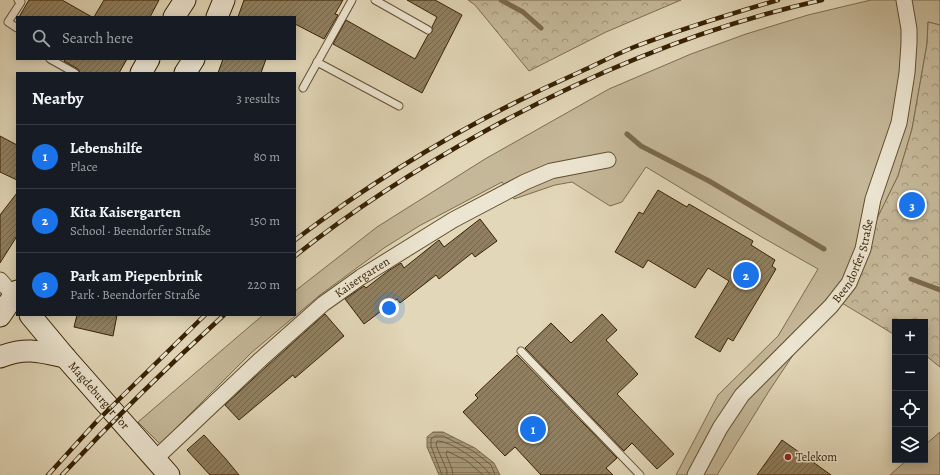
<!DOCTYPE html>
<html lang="en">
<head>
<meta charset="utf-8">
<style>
  body { margin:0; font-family:Alegreya,serif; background:#242831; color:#f1f3f6 }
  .controls { position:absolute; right:12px; bottom:12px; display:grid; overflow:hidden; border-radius:0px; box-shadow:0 2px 10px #0003 }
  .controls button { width:36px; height:36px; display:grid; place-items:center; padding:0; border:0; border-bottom:1px solid #363941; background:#171b24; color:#f1f3f6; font:20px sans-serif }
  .you { position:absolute; left:389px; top:308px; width:14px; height:14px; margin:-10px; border:3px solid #fff; border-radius:50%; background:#1a73e8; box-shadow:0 0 0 6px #1a73e833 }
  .badge { display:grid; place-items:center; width:26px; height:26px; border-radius:50%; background:#1a73e8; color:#fff; font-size:13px; font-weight:700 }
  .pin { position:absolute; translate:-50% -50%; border:2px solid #fff; box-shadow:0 1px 4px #0006 }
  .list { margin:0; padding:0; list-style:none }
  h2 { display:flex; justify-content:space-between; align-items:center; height:52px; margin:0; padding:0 16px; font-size:17px }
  h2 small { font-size:13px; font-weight:400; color:#9ea1a6 }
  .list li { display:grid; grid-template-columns:26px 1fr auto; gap:12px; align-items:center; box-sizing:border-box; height:64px; padding:0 16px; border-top:1px solid #363941 }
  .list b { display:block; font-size:15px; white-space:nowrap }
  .list p { margin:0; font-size:13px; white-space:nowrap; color:#9ea1a6 }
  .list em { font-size:13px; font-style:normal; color:#9ea1a6 }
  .icon { flex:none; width:22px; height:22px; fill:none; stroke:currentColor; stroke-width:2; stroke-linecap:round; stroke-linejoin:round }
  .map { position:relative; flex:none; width:940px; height:475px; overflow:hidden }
  .search { position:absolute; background:#171b24; box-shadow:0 2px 10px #0003; left:16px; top:16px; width:280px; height:44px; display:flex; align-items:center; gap:10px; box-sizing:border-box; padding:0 14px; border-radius:0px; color:#9ea1a6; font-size:15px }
  .panel { position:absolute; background:#171b24; box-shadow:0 2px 10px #0003; left:16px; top:72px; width:280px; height:244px; border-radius:0px }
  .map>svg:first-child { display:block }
</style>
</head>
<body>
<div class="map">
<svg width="940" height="475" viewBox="0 0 940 475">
  <defs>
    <pattern id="forest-crowns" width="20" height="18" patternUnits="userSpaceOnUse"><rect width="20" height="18" fill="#c5b899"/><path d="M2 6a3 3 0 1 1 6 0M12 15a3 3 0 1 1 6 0" fill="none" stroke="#a1957b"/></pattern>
    <pattern id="water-rules" width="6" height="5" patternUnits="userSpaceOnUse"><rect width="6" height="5" fill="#a8997a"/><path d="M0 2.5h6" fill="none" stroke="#8a7c62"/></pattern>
    <pattern id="building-hatch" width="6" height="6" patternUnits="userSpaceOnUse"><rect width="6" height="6" fill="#908061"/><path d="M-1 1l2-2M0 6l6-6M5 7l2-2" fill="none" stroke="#76684e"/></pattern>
  </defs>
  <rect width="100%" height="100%" fill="#e2d7b8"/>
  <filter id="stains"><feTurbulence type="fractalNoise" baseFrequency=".005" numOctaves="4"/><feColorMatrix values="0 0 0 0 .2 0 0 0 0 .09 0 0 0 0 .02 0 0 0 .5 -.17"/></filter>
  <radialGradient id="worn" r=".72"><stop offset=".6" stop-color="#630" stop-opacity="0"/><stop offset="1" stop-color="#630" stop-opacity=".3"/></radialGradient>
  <g fill="#c5b899" stroke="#7e6c4e">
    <path d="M871 0H940V25L928 22 927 44 912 129 898 176 869 235 832 297 769 391 717 475H676L718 395 778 336 818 269 760 236 646 167 622 202 610 206 572 182 555 185 514 199 502 182 419 226 384 248 320 295 251 353 160 444 138 422 263 315H295V291L377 227 485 159 609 89 691 54 746 34 808 15Z"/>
    <path d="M940 432V475H890L907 460H925V445Z"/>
  </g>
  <g fill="url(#forest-crowns)" stroke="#7e6c4e">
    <path d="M468 0H681L606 32 529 71 475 5Z"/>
    <path d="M928 22 940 25V367L925 355V322H895V335L832 297 869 235 898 176 912 129 927 44Z"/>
  </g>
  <path fill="url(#water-rules)" stroke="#7b694a" d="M433 432H443L475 448 494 463 500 475H439L427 447V437Z"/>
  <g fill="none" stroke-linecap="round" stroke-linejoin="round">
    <g stroke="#705d3e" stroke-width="1">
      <path d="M442 475 431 446V439L435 436H443L473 451 491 465 495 475"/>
      <path d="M447 475V471L436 445 437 441C449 440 485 464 490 475"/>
      <path d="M453 475 452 469 446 454 447 451 467 461 483 475"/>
    </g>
    <g stroke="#7b694a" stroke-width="5">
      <path d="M501 0 523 12 541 28"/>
      <path d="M627 134 641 146 709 181 824 249"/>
      <path d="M911 279 940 290"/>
    </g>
  </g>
  <g fill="url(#building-hatch)" stroke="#372102">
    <path d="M29 0H62L92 17H19Z"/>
    <path d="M104 0H159L150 17H94Z"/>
    <path d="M244 0H343L335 14 338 15 324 39 295 24V17H238Z"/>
    <path d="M407 0H435L462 15 422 93 333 44 346 20 415 59 428 35 432 32V27L437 17Z"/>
    <path d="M65 59H127L119 73H80L78 69 64 61Z"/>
    <path d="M223 59H266L261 73H218Z"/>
    <path d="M0 136 17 145V180L0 172Z"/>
    <path d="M658 190 687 207 689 204 753 241 751 245 775 260 772 266 776 269 733 341 728 338 720 352 695 337 729 281 708 268 695 288 648 260 643 268 615 252 639 212 643 214Z"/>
    <path d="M17 193V236L0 263V215Z"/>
    <path d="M480 219 497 241 475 257 472 253 439 279 436 275 400 303 397 299 364 324 345 299 364 286 366 288 388 271 401 263 404 268 439 240 444 247Z"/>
    <path d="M325 314 344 336 295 378 293 375 239 420 225 405 267 366Z"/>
    <path d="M602 314 617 330 606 340 638 374 617 394 674 454 657 469 632 443 624 451 525 348 551 323 571 343Z"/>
    <path d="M77 315H117L113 336 74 327Z"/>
    <path d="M517 355 617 458 606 468 613 475H541L515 447 505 456 463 412 478 398 475 395Z"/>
    <path d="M204 435 225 458 239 475H210L187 450Z"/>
    <path d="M782 440 831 475H757Z"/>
  </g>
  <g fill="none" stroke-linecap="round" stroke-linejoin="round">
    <g stroke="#624e30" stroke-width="9">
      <g id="lane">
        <path d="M375 0 428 30"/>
        <path d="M17 28 8 22 21 2 18 0"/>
        <path d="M50 59 75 73"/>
        <path d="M317 62 399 106"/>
        <path d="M303 88 352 0"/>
        <path d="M521 351 640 475"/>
      </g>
    </g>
    <g stroke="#624e30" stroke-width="17">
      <g id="street">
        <path d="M0 280 14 296"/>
        <path id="s1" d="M155 459 261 359 323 304 361 277 453 220 525 182 551 171 608 160"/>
        <path id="s2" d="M695 475 720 428 742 395 831 306 849 283 863 249 873 199 899 123 907 73 909 43V29L904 0"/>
      </g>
    </g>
    <g stroke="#372102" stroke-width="23">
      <g id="secondary">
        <path d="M174 17 185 0"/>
        <path d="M217 17 224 0"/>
        <path d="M141 73 149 59"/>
        <path d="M185 73 194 59"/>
        <path id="s3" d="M30 315 65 357 169 475"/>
        <path d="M0 316 17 291"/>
        <path d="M0 357C25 347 39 351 65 357"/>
      </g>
    </g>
    <use href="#lane" stroke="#ece5d1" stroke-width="7"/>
    <use href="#street" stroke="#ece5d1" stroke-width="15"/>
    <use href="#secondary" stroke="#ece5d1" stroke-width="21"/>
    <g stroke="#372102" stroke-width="4.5">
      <g id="rail">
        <path d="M295 240C384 172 480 116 582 71 599 63 617 54 634 47 681 29 730 14 778 0"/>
        <path d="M295 256C355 208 420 167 487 130 593 72 705 26 822 0"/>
        <path d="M48 475 98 420 205 315"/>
        <path d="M62 475C114 419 168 366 224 315"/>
      </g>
    </g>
    <use href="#rail" stroke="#ece5d1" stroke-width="3" stroke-dasharray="9" stroke-linecap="butt"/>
  </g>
  <circle fill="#8f2418" stroke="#ece5d1" stroke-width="1.5" cx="788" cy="457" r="4"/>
  <g text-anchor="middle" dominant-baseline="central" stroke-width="3" stroke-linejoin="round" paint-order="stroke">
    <g font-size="12" fill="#372102" stroke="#ece5d1">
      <text stroke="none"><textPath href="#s2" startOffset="270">Beendorfer Straße</textPath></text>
      <text stroke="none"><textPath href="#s1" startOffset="276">Kaisergarten</textPath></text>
      <text stroke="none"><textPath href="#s3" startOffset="106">Magdeburger Tor</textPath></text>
    </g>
    <g font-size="12" fill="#372102" stroke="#ece5d1" text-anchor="start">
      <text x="796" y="457">Telekom</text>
    </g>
  </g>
  <rect width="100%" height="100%" filter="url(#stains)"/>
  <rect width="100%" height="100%" fill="url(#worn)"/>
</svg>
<div class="controls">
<button>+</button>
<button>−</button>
<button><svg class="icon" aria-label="locate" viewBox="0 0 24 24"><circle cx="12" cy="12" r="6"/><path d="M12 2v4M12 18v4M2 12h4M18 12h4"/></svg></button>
<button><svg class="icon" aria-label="layers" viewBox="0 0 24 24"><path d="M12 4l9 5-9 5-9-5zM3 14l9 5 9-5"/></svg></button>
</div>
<div class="you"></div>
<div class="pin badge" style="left:533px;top:429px">1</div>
<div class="pin badge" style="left:746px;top:275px">2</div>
<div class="pin badge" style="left:912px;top:205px">3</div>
<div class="search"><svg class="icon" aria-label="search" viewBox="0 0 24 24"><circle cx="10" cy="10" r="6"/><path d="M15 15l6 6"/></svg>Search here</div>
<section class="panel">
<h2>Nearby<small>3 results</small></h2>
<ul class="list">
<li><span class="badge">1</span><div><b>Lebenshilfe</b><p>Place</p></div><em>80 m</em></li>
<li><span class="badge">2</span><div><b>Kita Kaisergarten</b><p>School · Beendorfer Straße</p></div><em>150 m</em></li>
<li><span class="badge">3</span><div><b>Park am Piepenbrink</b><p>Park · Beendorfer Straße</p></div><em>220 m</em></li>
</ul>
</section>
</div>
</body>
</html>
